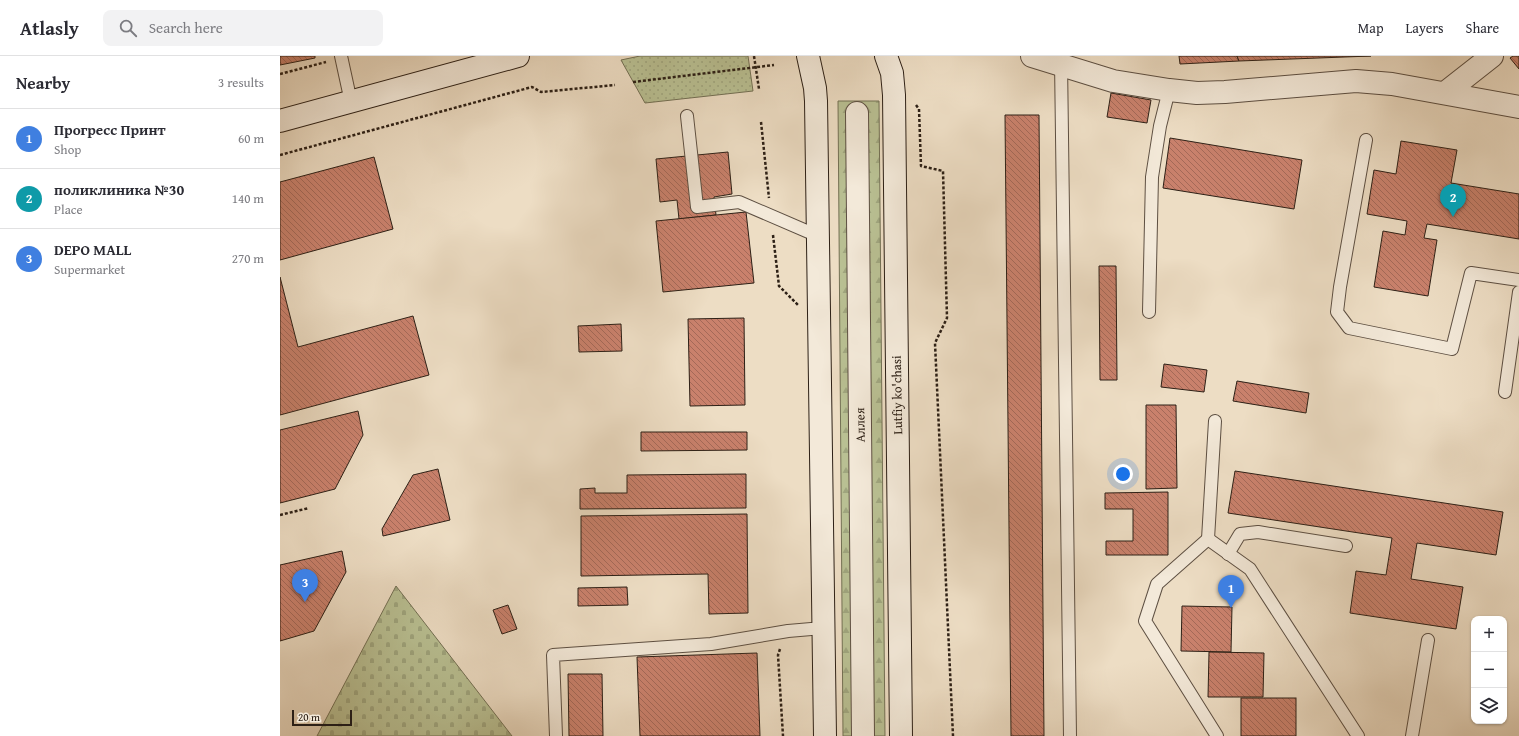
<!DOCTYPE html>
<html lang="en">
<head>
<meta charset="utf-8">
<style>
  body { margin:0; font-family:"Gentium Book Plus",serif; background:#f2f2f3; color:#2b2b33 }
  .controls { position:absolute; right:12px; bottom:12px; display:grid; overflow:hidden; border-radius:8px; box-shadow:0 1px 3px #0004 }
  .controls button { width:36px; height:36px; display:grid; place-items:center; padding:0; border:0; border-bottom:1px solid #e1e1e2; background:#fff; color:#2b2b33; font:20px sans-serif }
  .scale { position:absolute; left:12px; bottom:10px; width:60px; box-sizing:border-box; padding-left:4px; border:2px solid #2d2016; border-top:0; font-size:11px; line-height:14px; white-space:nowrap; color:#2d2016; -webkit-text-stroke:3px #f3e9d9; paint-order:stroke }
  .you { position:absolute; left:843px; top:418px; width:14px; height:14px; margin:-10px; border:3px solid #fff; border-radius:50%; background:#1a73e8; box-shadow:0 0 0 6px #1a73e833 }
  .badge { display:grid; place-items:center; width:26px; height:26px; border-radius:50%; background:#db2777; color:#fff; font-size:13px; font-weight:700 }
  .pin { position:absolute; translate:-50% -33px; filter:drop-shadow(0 1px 2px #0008) }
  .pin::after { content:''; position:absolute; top:21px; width:14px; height:12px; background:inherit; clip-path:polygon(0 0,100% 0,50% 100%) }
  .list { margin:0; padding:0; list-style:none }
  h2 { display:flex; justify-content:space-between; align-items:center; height:52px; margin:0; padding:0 16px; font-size:17px }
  h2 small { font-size:13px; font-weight:400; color:#7c7c81 }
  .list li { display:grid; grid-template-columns:26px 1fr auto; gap:12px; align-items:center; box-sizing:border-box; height:60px; padding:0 16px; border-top:1px solid #e1e1e2 }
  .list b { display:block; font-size:15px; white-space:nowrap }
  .list p { margin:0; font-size:13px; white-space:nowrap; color:#7c7c81 }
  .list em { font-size:13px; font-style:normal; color:#7c7c81 }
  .icon { flex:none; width:22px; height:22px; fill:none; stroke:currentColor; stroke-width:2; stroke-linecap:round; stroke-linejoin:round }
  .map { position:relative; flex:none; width:1239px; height:680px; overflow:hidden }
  header { display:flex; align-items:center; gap:24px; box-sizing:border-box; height:56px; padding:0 20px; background:#fff; border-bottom:1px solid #e1e1e2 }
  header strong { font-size:19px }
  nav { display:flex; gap:22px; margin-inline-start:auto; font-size:14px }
  .search { width:280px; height:36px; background:#f2f2f3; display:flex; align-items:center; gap:10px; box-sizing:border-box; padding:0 14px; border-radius:8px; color:#7c7c81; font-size:15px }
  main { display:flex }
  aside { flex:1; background:#fff }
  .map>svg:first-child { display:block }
</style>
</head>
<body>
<header>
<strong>Atlasly</strong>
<div class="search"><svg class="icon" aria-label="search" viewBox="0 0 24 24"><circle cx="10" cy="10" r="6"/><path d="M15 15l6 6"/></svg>Search here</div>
<nav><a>Map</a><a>Layers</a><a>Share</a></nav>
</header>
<main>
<aside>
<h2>Nearby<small>3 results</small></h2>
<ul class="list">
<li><span class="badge" style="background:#3f7fe0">1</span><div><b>Прогресс Принт</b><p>Shop</p></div><em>60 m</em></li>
<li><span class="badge" style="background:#0f9aa8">2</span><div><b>поликлиника №30</b><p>Place</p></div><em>140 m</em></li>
<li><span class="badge" style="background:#3f7fe0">3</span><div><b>DEPO MALL</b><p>Supermarket</p></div><em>270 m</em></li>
</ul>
</aside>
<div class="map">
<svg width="1239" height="680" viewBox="0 0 1239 680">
  <defs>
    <pattern id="green-dots" width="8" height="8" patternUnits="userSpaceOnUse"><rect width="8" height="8" fill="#b9c093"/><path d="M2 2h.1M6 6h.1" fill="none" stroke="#9fa57e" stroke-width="1.8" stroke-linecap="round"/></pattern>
    <pattern id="forest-firs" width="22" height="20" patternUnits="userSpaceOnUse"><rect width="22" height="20" fill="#b9c093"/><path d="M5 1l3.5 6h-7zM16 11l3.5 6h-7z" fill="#9fa57e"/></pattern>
    <pattern id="cemetery-stones" width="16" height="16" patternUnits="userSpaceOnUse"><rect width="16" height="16" fill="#b9c093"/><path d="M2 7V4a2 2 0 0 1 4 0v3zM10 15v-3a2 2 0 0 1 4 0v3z" fill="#9fa57e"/></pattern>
    <pattern id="building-back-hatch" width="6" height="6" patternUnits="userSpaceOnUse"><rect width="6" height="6" fill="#c9816c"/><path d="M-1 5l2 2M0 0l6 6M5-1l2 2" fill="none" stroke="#a46958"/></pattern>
  </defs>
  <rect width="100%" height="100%" fill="#edddc4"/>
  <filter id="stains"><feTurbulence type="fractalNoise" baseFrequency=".005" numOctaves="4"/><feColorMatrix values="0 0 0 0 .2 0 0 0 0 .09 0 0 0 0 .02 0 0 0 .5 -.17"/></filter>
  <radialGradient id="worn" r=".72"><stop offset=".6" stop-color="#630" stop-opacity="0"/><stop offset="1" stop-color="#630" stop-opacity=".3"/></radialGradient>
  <path fill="url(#green-dots)" stroke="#737054" d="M360 0H468L473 35 365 47 341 4Z"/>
  <path fill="url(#forest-firs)" stroke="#737054" d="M558 45H599L605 680H563Z"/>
  <path fill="url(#cemetery-stones)" stroke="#737054" d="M116 530 232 680H37Z"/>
  <g fill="url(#building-back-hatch)" stroke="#2d2016">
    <path d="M0 0H35V2L0 9Z"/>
    <path d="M899 0H957L959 5 900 8Z"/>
    <path d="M957 0H1091L959 5Z"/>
    <path d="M1233 0H1239V13L1230 2Z"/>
    <path d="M831 37 871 44 867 67 827 61Z"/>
    <path d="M725 59H759L764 680H731Z"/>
    <path d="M890 82 1022 104 1014 153 883 132Z"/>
    <path d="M1121 85 1177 94 1171 127 1239 138V183L1147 168 1144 182 1157 184 1148 240 1094 231 1103 175 1125 179 1127 165 1087 158 1094 114 1116 118Z"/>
    <path d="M448 96 452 138 434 141 436 159 399 163 397 144 380 146 376 103Z"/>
    <path d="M94 101 113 173 0 204V126Z"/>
    <path d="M466 156 474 227 383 236 376 165Z"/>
    <path d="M819 210H836L837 324H820Z"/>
    <path d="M0 221 18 291 133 260 149 319 0 359Z"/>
    <path d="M464 262 465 349 410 350 408 263Z"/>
    <path d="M341 268 342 295 299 296 298 270Z"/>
    <path d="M884 308 927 314 924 336 881 331Z"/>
    <path d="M957 325 1029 337 1026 357 953 345Z"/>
    <path d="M866 349H896L897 432 866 433Z"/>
    <path d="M78 355 83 379 55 433 0 447V374Z"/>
    <path d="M361 376H467V394L361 395Z"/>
    <path d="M158 413 170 464 103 480 102 473 133 419Z"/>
    <path d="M955 415 1223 456 1216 499 1137 487 1131 523 1183 531 1176 573 1070 557 1076 515 1106 519 1112 482 948 457Z"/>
    <path d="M466 418V452L300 453V433L315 432V437H347V419Z"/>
    <path d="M888 436V499H826V485H853V453H825V437Z"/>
    <path d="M467 458 468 557 429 558 428 518 301 520V460Z"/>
    <path d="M62 495 66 516 34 575 0 585V509Z"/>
    <path d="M347 531 348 549 298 550V532Z"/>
    <path d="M228 549 237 573 222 578 213 554Z"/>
    <path d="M902 550 952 551 951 596 901 595Z"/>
    <path d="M929 596 984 597 983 641H928Z"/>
    <path d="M477 597 480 680H360L357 601Z"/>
    <path d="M288 618H322L323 680H289Z"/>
    <rect x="961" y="642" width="55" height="38"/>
  </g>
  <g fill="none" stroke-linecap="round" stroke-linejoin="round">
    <g stroke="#5d4f42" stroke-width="14">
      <g id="lane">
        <path d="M61 0 71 46"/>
        <path d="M781 5 790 680"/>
        <path d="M407 60 417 151 459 146 538 180"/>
        <path d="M1086 84 1060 231 1057 256 1069 272 1172 293 1191 217 1239 224"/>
        <path d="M869 256 872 121 880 70 889 34"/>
        <path d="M1225 336 1239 236"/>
        <path d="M928 483 935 365"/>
        <path d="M948 498 960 478 978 476 1066 490"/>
        <path d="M276 680 273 599 431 588 508 575 543 572"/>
        <path d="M937 680 865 565 877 528 928 483 970 513 1078 680"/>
        <path d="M1132 680 1148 584"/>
      </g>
    </g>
    <g stroke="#5d4f42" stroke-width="24">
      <g id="street">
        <path d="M752 0 833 25 889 34 917 37 945 36 1076 25 1112 28 1239 51"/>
        <path d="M1165 37 1212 0"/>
        <path d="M577 57 583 680"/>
      </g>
    </g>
    <g stroke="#2d2016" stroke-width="24">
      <g id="secondary">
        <path d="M528 0 535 32 536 45 545 680"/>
        <path d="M606 0 612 17 614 39 621 680"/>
        <path d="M0 65 238 0"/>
      </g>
    </g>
    <g stroke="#2d2016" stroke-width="2.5" stroke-dasharray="3 2" stroke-linecap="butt">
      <path d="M474 0 479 33"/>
      <path d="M0 18 46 6"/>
      <path d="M353 26 494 9"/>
      <path d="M636 49 639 53 641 110 663 115 667 262 655 287 673 680"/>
      <path d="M481 66 489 142"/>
      <path d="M0 99 252 31 261 36 335 29"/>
      <path d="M493 179 499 230 518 249"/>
      <path d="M0 459 29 452"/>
      <path d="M500 593 498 599 503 680"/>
    </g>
    <use href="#lane" stroke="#f3e9d9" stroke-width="12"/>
    <use href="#street" stroke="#f3e9d9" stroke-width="22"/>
    <use href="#secondary" stroke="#f3e9d9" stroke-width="22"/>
  </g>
  <g text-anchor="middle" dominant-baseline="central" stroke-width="3" stroke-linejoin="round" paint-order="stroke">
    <g font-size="13" fill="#2d2016" stroke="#f3e9d9">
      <text transform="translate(617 339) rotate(-91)">Lutfiy ko'chasi</text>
      <text transform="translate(580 369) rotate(-91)">Аллея</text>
    </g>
  </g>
  <rect width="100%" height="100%" filter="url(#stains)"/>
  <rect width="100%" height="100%" fill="url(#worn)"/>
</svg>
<div class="controls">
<button>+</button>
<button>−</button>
<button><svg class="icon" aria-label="layers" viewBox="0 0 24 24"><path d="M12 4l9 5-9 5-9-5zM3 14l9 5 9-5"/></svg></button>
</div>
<div class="scale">20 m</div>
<div class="you"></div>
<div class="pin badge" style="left:951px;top:552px;background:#3f7fe0">1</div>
<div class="pin badge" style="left:1173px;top:161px;background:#0f9aa8">2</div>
<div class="pin badge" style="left:25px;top:546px;background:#3f7fe0">3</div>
</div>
</main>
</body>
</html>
